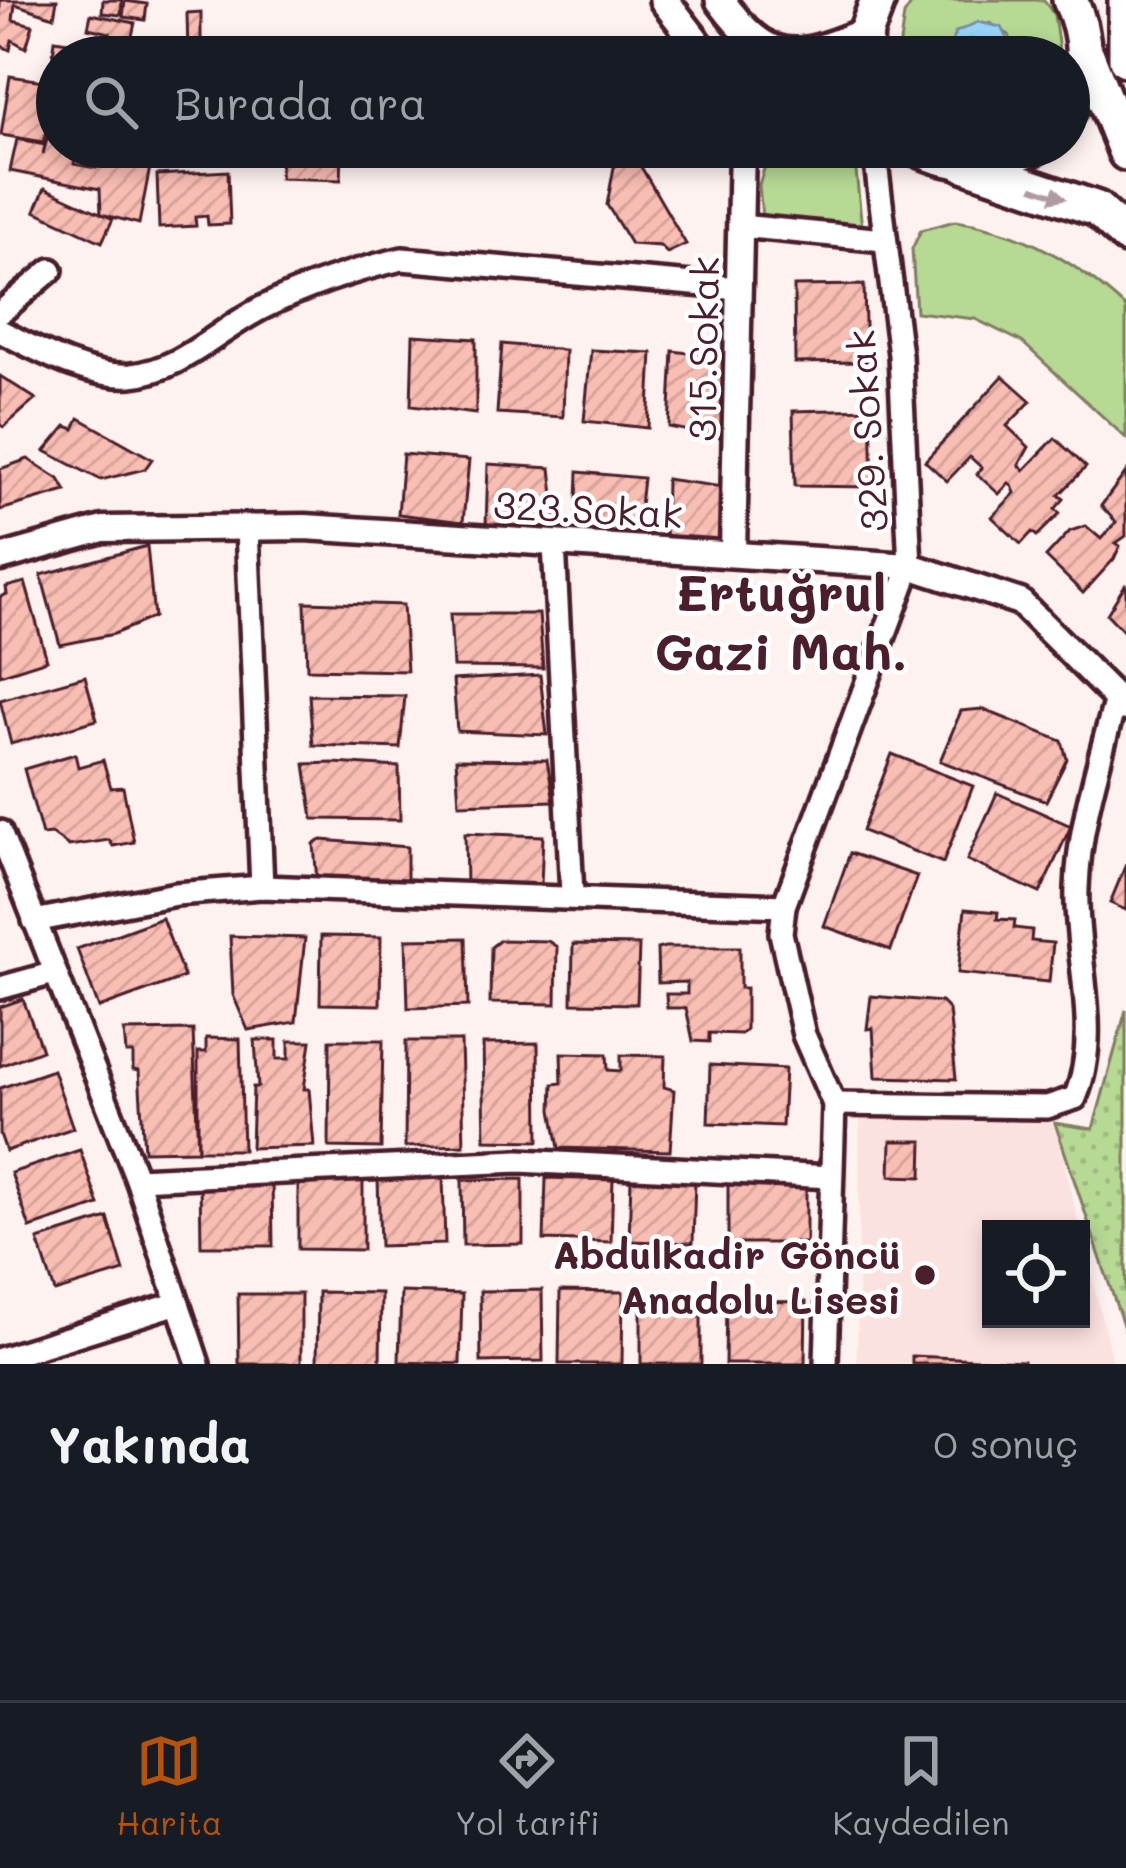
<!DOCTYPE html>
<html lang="tr">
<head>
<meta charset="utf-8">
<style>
  body { margin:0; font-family:Mali,sans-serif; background:#242831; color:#f1f3f6 }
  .controls { position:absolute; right:36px; bottom:36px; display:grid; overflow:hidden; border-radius:0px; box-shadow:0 6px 18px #0003 }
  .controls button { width:108px; height:108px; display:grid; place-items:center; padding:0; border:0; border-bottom:3px solid #363941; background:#171b24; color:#f1f3f6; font:60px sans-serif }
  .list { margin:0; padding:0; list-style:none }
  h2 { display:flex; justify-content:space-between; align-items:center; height:156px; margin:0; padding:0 48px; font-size:51px }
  h2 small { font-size:39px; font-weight:400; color:#9ea1a6 }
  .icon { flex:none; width:66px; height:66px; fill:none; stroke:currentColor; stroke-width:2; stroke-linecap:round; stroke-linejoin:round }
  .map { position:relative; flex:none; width:1126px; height:1364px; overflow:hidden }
  .search { position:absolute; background:#171b24; box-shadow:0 6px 18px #0003; left:36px; right:36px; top:36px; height:132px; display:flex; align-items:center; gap:30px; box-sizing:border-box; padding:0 42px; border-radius:66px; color:#9ea1a6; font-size:45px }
  .sheet { height:336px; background:#171b24 }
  nav { display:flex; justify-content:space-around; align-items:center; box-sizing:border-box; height:168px; border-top:3px solid #363941; background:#171b24; font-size:33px; color:#9ea1a6 }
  nav a { display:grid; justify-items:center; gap:6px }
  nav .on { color:#b45309 }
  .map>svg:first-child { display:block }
</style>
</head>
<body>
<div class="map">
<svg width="1126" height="1364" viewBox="0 0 1126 1364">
  <defs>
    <pattern id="park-dots" width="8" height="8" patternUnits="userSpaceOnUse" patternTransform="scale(3)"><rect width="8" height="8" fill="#b6d994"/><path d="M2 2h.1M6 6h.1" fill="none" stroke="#9eba80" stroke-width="1.8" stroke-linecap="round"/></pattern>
    <pattern id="water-waves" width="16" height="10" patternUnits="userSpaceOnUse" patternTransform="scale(3)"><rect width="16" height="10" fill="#98d6f9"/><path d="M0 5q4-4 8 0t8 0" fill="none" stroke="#84b7d6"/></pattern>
    <pattern id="building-hatch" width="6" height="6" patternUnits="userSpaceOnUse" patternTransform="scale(3)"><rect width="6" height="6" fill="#f8bdb3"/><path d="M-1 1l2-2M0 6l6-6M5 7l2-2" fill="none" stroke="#d6a29a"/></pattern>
  </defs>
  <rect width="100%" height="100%" fill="#fef2f0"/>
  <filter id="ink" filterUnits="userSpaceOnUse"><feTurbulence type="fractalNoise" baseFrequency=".00833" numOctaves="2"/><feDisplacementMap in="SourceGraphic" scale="24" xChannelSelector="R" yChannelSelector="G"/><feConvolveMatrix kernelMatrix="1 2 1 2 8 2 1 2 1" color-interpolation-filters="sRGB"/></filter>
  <g filter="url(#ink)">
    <path fill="#fce2de" d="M1035 1114 1055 1123 1080 1229H991V1319H1081V1232L1113 1364H857L860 1116Z"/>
    <g fill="#b6d994" stroke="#807c60" stroke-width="3">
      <path d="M914 0H1044L1054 15 1060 57H1017L1009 35 990 23 946 57H898L904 15Z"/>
      <path d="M770 150 855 162 862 228 762 217 759 185Z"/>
      <path d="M955 221C1023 230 1076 262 1126 308V438L1022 342 975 319 916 312 912 249 921 230Z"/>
    </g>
    <path fill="url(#park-dots)" stroke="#807c60" stroke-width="3" d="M1126 1010V1334L1055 1123 1093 1129Z"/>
    <path fill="url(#water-waves)" stroke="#798da7" stroke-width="3" d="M978 22 1001 27 1017 57H946L956 32Z"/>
    <g fill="url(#building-hatch)" stroke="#4a1f2b" stroke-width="3">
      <path d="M0 0H57L54 17 15 4 13 20 33 25 26 48 12 40 10 50 0 45Z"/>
      <path d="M103 0H122L121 15 102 13Z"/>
      <path d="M125 1 147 4 145 20 123 17Z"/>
      <path d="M201 12V52L264 51 265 57 188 54 187 13Z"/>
      <path d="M91 14 135 23 129 49 108 45 110 33 88 28Z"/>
      <path d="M55 40 143 54V57L53 55Z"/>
      <path d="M453 42 454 57H408V46Z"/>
      <rect x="358" y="47" width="47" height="10"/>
      <path d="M10 76 57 83V137L45 135 44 142 1 135Z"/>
      <path d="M17 139 45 145 43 154 47 139 57 141V147L76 155 74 164 96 168 98 153 151 162 139 224 101 214 100 189 10 171Z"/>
      <path d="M160 147H236V160H185V152H160Z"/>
      <path d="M281 147 342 153 341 180 280 178Z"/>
      <path d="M374 147H480L481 150 376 160Z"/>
      <path d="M633 153 686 244 667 253 660 246 631 244 607 205 614 167Z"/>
      <path d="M228 171 230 224 208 225 207 216 195 217 196 226 159 228 157 175Z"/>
      <path d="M45 188 113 219 102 242 35 211Z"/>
      <path d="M864 285 866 362 795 363 794 286Z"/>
      <path d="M413 335 476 339V414L411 406Z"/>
      <path d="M502 344 565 350 563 417 497 413Z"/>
      <path d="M591 350 652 353 648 428 584 421Z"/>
      <path d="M673 351 728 358 725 438 669 427Z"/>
      <path d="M0 376 36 399 4 427 0 425Z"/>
      <path d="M1003 376 1031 401 1007 426 1029 447 1019 465 1024 470 1055 438 1086 467 1059 495 1064 499 1055 509 1060 513 1037 536 1032 532 1021 544 992 517 1015 493 1012 486 1009 483 999 494 977 474 982 468 970 457 947 481 925 461Z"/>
      <path d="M871 409 873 487 795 486 793 411Z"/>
      <path d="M79 418 152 459 145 469 101 480 45 451 66 426 74 429Z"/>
      <path d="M403 454 469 460 463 522 398 514Z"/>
      <path d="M28 459 59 479 66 491 0 510V469Z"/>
      <path d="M488 464 551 468 558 532 486 526Z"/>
      <path d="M578 472 643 478 637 534 576 530Z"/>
      <path d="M1126 472V536L1116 543 1120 546 1114 559 1083 593 1046 557 1070 531 1086 526 1101 539 1116 522 1101 506Z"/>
      <path d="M666 479 730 488V545L665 538Z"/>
      <path d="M147 546 154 617 114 634 60 645 41 575Z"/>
      <path d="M25 582 47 660 0 675V597L7 594 6 587Z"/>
      <path d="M1125 585H1126V634L1107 614Z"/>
      <path d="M305 602 403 605 407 671 307 669Z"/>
      <path d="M450 614H539L543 668 453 667Z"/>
      <path d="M540 675 547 735 457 731 453 680Z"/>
      <path d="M85 676 97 720 11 744 0 700Z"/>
      <path d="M309 695 405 696 400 748 313 745Z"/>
      <path d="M982 709 1062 741 1067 759 1046 801 940 761 961 711Z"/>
      <path d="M75 754 78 767 103 760 111 788 123 787 134 842 113 846 109 840 69 846 52 834 42 835 24 769Z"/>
      <path d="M892 754 973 786 943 863 862 831Z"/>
      <path d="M456 759 547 760 554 801 459 804Z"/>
      <path d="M333 763 399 767 400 820 313 819 305 764Z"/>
      <path d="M997 793 1071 826 1040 893 967 860Z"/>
      <path d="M465 833 543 836 541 885 466 887Z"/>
      <path d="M322 840 407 847V890L317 882 314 844Z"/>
      <path d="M850 853 917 876 891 950 824 926Z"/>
      <path d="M1126 864V910L1110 903Z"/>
      <path d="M965 909 998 912 997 919 1015 920 1014 928 1032 930 1031 941 1053 943 1049 982 958 973Z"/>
      <path d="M162 918 184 977 99 1008 77 949Z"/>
      <path d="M230 936 305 938 296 1022 248 1030 233 995Z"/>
      <path d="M321 936 381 937 380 1005 320 1004Z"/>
      <path d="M466 938 468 1006 408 1008 406 939Z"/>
      <path d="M500 940 548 941 557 947 556 1004 490 1003 491 947Z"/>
      <path d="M573 944 639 945 637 1004 572 1003Z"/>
      <path d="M665 947H740V988H746V1029L741 1034 709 1033V1042L693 1041 686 1008H667L666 994H687V982L658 983 657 949Z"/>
      <path d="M871 996 941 1002 949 1010 956 1079 876 1077 873 1028 867 1029Z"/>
      <path d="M23 999 42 1050 0 1066V1007Z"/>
      <path d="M193 1030 198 1150 144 1151 139 1071 133 1070V1053H126L124 1031Z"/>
      <path d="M206 1038 240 1039 243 1150H198V1052H206Z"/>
      <path d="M255 1040H277V1059H289V1041H311L304 1089H309L314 1146 251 1148 253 1087H258Z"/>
      <path d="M330 1040H383L381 1148 329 1147Z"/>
      <path d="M406 1041H461L464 1145 405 1147Z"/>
      <path d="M538 1043 539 1141 485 1140 483 1044Z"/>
      <path d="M561 1053 607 1054 608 1070 621 1071V1055L665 1056 664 1087 674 1090 670 1151 559 1148 552 1110 553 1084 562 1083Z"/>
      <path d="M710 1065 785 1069 782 1126 708 1123Z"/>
      <path d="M53 1070 73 1128 6 1151 0 1134V1088Z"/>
      <path d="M891 1141H923L922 1177 890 1176Z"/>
      <path d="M80 1150 99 1205 30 1228 11 1173Z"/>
      <path d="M443 1177 445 1244 380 1246 378 1179Z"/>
      <path d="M200 1178H272L273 1246H201Z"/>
      <path d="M546 1178 613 1180 611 1242 544 1240Z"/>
      <path d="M631 1178 695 1180 693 1243 629 1241Z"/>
      <path d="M806 1178V1243H728V1179Z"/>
      <path d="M298 1179H363V1250L298 1249Z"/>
      <path d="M523 1179V1244L463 1245 462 1180Z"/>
      <path d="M108 1218 124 1271 55 1292 38 1240Z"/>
      <path d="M542 1290 543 1361 481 1362 480 1291Z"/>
      <path d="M560 1291 623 1292 622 1364H559Z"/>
      <path d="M318 1292 381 1293 380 1364H317Z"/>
      <path d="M401 1292 462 1294 460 1364 399 1362Z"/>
      <path d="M238 1294H301V1364H239Z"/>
      <rect x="641" y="1297" width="60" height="67"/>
      <path d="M726 1301 806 1302 805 1364H725Z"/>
      <path d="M912 1356 1023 1361V1364H912Z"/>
    </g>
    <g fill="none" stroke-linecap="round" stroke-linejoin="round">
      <g stroke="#4a1f2b" stroke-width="30">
        <g id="minor">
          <path d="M740 226 884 240"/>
          <path d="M0 313 51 270"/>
          <path d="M0 331C39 350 86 378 131 375 183 370 218 330 262 308 306 286 354 270 402 259L739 288"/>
          <path d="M247 527 262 887"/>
          <path d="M554 544 572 894"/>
          <path d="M0 832 137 1179 198 1364"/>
          <path d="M34 921 176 894 262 887 784 906"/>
          <path d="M0 988 54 973"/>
          <path d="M834 1104 1047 1107 1075 1098C1103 1033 1074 955 1077 888 1079 824 1100 760 1116 698"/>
          <path d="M137 1179 519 1161 831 1177"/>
          <path d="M0 1359 178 1303"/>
          <path d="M826 1364 834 1104 804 1035 781 933 784 906 910 566 900 355 874 147"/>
        </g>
      </g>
      <g stroke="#4a1f2b" stroke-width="33">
        <g id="tertiary">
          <path d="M733 552 742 147"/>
          <path d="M0 558 103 529 305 527 910 566 1020 602 1126 708"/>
        </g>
      </g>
      <g stroke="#4a1f2b" stroke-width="36">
        <g id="secondary">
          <path d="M664 0 708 57"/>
          <path d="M720 0C769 67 793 62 866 32"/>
        </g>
      </g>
      <g stroke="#4a1f2b" stroke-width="42">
        <g id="trunk">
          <path d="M1126 0V59"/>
          <path d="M1087 55 1126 153"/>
          <path d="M864 57 866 32 878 0"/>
          <path d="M1069 109C1088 72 1088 37 1070 0"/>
          <path d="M915 147C958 168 991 166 1034 147"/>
          <path d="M964 164 1097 209 1126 236"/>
        </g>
      </g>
      <use href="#minor" stroke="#fff" stroke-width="21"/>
      <use href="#tertiary" stroke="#fff" stroke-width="24"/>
      <use href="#secondary" stroke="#fff" stroke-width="27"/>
      <use href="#trunk" stroke="#fff" stroke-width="33"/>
    </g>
    <defs><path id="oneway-solid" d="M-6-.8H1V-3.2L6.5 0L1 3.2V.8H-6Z" transform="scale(3)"/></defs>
    <use fill="#ae9aa0" href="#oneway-solid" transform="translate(1049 193) rotate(19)"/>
  </g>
  <circle fill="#4a1f2b" stroke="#fff" stroke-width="4.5" cx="925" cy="1275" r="12"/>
  <g text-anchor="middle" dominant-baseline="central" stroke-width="9" stroke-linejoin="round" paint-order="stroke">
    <g font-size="39" fill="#4a1f2b" stroke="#fff">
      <text transform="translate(702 349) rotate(-89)">315.Sokak</text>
      <text transform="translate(866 431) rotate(-94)">329. Sokak</text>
      <text transform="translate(588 508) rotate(3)">323.Sokak</text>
    </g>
    <g font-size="39" font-weight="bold" fill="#4a1f2b" stroke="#fff" text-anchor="end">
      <text x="901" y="1253">Abdulkadir Göncü<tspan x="901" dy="45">Anadolu Lisesi</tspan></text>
    </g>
    <g font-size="51" font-weight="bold" fill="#4a1f2b" stroke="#fff">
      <text x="781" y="590">Ertuğrul<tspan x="781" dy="59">Gazi Mah.</tspan></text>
    </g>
  </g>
</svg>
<div class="controls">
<button><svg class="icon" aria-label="locate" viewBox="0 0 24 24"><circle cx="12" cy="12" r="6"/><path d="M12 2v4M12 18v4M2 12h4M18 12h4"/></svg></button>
</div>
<div class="search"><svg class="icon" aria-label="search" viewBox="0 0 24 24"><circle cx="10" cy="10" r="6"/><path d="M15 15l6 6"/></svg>Burada ara</div>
</div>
<section class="sheet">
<h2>Yakında<small>0 sonuç</small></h2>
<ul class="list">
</ul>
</section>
<nav>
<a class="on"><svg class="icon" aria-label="map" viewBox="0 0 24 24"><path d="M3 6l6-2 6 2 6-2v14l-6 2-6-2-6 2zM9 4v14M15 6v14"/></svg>Harita</a>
<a><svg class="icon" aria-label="directions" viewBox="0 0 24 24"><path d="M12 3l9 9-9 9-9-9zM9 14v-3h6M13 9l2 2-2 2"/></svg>Yol tarifi</a>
<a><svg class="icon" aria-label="saved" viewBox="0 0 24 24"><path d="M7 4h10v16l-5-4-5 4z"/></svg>Kaydedilen</a>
</nav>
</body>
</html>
